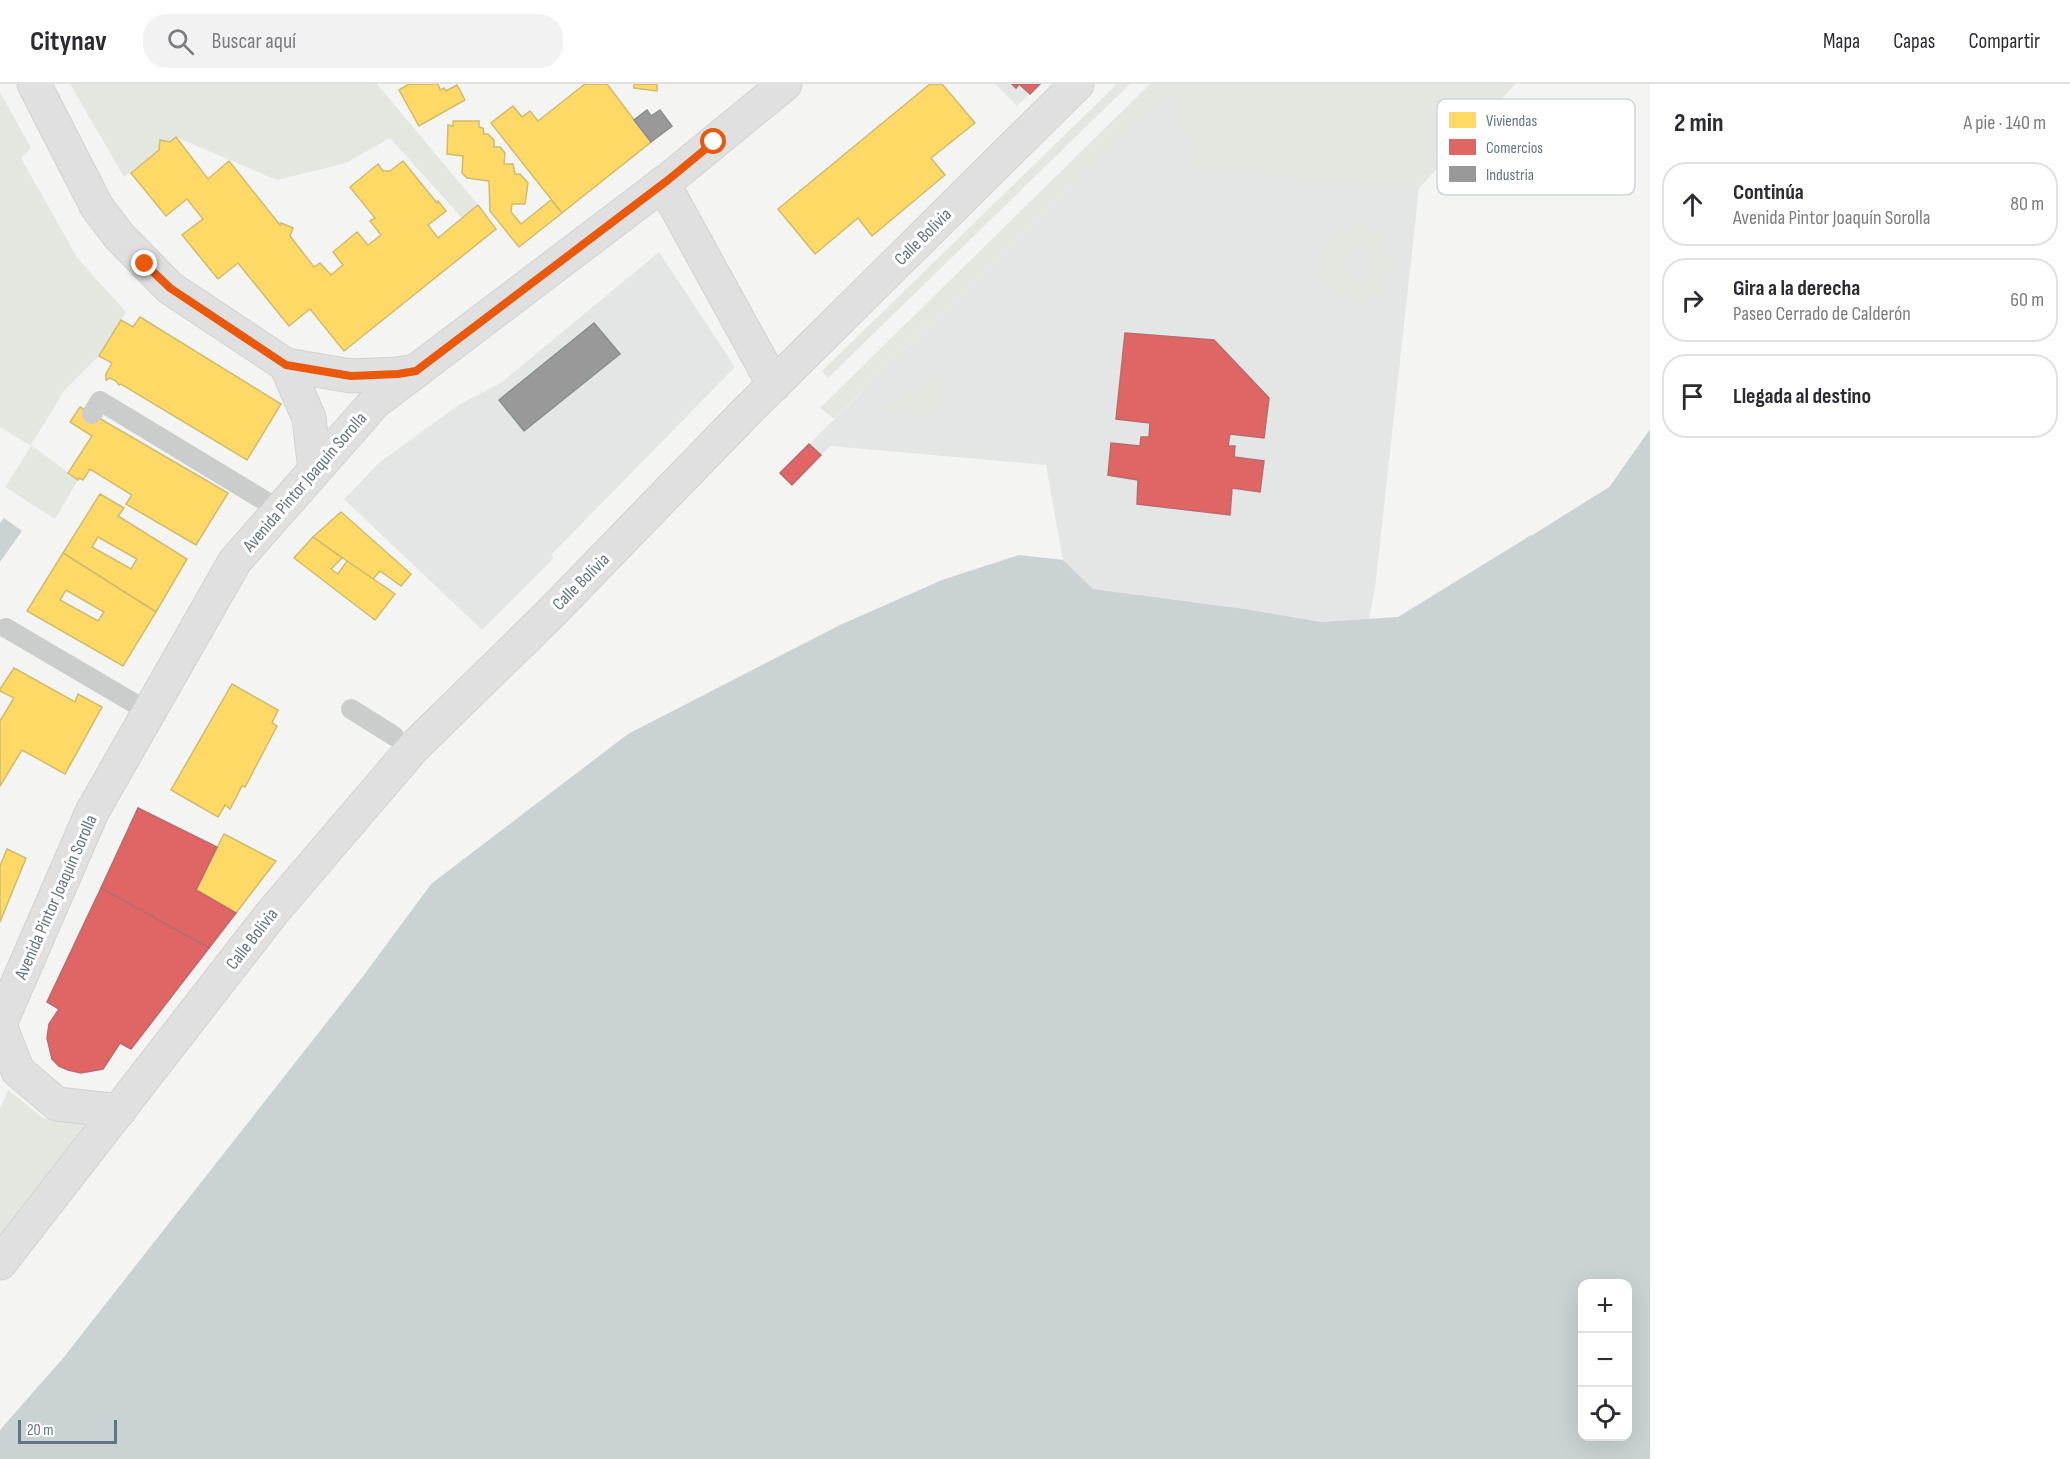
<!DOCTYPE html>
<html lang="es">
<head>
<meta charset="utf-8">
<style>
  body { margin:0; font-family:"Sofia Sans Condensed",sans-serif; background:#f2f2f3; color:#2b2b33 }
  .controls { position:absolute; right:18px; bottom:18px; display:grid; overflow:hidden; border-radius:12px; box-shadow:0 6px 24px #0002 }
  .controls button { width:54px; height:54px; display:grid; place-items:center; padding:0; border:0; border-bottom:2px solid #e1e1e2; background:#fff; color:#2b2b33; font:30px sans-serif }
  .scale { position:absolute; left:18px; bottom:15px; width:99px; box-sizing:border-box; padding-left:6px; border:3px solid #647582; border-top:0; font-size:16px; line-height:21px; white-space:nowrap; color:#647582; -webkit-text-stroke:4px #fff; paint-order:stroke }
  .stop { position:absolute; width:18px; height:18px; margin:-14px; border:4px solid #ea580c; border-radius:50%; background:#fff }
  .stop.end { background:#ea580c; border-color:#fff; box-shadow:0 2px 6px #0008 }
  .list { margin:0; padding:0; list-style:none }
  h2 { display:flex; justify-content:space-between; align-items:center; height:78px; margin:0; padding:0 24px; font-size:26px }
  h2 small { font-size:20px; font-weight:400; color:#7c7c81 }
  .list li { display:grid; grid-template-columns:39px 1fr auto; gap:18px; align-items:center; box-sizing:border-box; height:84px; margin:0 12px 12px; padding:0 12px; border:2px solid #e1e1e2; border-radius:24px }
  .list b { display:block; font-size:22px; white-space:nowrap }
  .list p { margin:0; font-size:20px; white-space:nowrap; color:#7c7c81 }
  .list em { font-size:20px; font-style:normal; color:#7c7c81 }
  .icon { flex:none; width:33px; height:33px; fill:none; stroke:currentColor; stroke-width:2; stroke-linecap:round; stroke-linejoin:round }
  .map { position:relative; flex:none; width:1650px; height:1375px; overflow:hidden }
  header { display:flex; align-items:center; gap:36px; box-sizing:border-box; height:84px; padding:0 30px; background:#fff; border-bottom:2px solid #e1e1e2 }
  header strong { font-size:28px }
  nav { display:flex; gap:33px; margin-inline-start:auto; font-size:21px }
  .search { width:420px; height:54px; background:#f2f2f3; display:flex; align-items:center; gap:15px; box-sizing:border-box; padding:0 21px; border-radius:24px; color:#7c7c81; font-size:22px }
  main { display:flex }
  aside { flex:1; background:#fff }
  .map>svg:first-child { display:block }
</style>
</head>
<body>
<header>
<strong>Citynav</strong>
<div class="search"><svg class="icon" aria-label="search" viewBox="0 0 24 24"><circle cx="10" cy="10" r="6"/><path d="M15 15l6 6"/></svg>Buscar aquí</div>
<nav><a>Mapa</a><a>Capas</a><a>Compartir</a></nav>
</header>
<main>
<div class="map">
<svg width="1650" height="1375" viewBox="0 0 1650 1375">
  <rect width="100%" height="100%" fill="#f4f4f2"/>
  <g fill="#e4e5e5">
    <path d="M995 0H1040L1017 22Z"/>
    <path d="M1173 0H1515L1419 104 1375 504 1369 535 1321 538 1245 525 1093 505 1063 476 1046 381 830 362 792 401 780 389Z"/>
    <path d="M659 168 735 283 551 471 554 474 482 546 344 415 379 379 457 322 502 298Z"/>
  </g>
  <g fill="#e4e7e0" fill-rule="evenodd">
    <path d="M70 0H377L478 121 462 134 390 54 346 79 277 96 176 53 124 93Z"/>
    <path d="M1117 0H1130L828 294 822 287Z"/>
    <path d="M1150 0H1515L1419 104 1199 85 1167 7 834 335 820 324Z"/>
    <path d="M0 8 31 64 21 74 78 175 126 228 99 272 64 307 31 361 78 396 55 435 5 403 31 362 0 343Z"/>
    <path d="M1357 139C1360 141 1362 144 1365 146 1377 154 1389 146 1388 170L1397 180C1394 183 1389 188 1388 192 1383 209 1385 212 1364 214L1355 223C1352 220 1350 217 1347 215 1336 208 1322 213 1325 192L1315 182 1325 171C1322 156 1333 147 1347 149ZM1356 163 1361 168H1368L1369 174 1374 179 1369 185V192H1362L1356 198 1350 192 1344 193V186L1339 181 1344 176V169H1350Z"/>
    <path d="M944 287 940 333 873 328Z"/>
    <path d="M8 1006 43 1034 90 1040 0 1154V1025Z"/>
  </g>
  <g fill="#cad2d4" fill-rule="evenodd">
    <path d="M1650 345V1375H0V1344L63 1274 364 891 431 800 628 650 840 541 942 496 1019 471 1063 476 1093 505 1245 525 1321 538 1398 533 1609 403ZM1582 1200H1628V1352H1582Z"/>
    <path d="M4 434 22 447 0 478V439Z"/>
  </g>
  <g fill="#f4f4f2">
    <path d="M1650 342V345L1609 403 1531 452V448L1607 401Z"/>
    <path d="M432 796 431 800 63 1274 0 1346V1339L61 1272 362 889Z"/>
  </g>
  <g fill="#ffd966" stroke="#d0bb6e" stroke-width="1.5" fill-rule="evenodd">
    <path d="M409 0H438L440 6 444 4 446 7 457 1 465 16 419 42 399 6Z"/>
    <path d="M585 0H607L651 58 562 129 491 39 513 22 522 33 530 27 538 37Z"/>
    <path d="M634 0H657V7L634 4Z"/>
    <path d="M930 0H942L975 39 931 74 945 91 872 152 858 134 815 170 778 125Z"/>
    <path d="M453 37H479V43L483 44 484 50H488L494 56V63H500L505 69 504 80H513L515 90H520L528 99 525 120H512L511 128 521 140 551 116 562 129 519 163 490 127 489 97 467 94 462 89 463 72 447 70 448 41 453 42Z"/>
    <path d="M176 53 208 95 229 77 280 141 281 139 293 144 290 152 314 183 320 179 331 191 343 181 333 168 357 148 368 161 381 151 370 137 375 134 350 103 378 80 383 87H390L403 77 437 119 438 117 446 127 428 141 438 154 478 121 496 145 344 267 310 225 289 242 238 179 218 195 182 151 203 135 187 115 166 132 131 89 159 66 160 56 170 58Z"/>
    <path d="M140 233 281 320 247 376 121 300 119 301 116 297 110 294 106 296V290L112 279 99 272 121 236 133 243Z"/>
    <path d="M80 323 228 409 196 461 126 420 132 411 90 385 83 396 79 394 78 396 68 389 92 352 70 338Z"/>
    <path d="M100 410 124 424 118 432 187 475 156 528 63 469ZM98 453 137 475 131 485 92 463Z"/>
    <path d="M341 428 411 490 401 502 380 487 373 495 313 453Z"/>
    <path d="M313 453 342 474 331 485 338 490 347 477 395 510 375 536 294 474Z"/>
    <path d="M63 469 156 528 123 582 27 527ZM66 506 104 528 98 537 60 516Z"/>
    <path d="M14 584 75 618 78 610 102 623 65 690 22 666 0 702V637L14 614 0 607V605Z"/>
    <path d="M232 600 278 626 272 639 277 642 245 703 242 702 230 725 225 721 218 733 171 706Z"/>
    <path d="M224 750 276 777 236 829 196 806Z"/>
    <path d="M7 765 26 774 0 838V782Z"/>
  </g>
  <g fill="#e06666" stroke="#bb6a6e" stroke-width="1.5">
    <path d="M1012 0H1040L1030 10 1019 0 1016 4Z"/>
    <path d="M1125 249 1214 256 1269 314 1264 354 1230 350 1228 362H1235L1234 373 1264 377 1260 408 1232 404 1230 431 1137 420 1138 396 1108 391 1111 359 1140 362 1141 353H1149L1150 339 1116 335Z"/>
    <path d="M809 360 821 371 792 401 780 389Z"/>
    <path d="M138 724 217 763 196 806 236 829 209 864 101 804Z"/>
    <path d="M101 804 209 864 131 965 120 959 103 985 81 989 68 986 59 982 52 975 47 954 49 940 59 925 47 918Z"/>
  </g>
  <g fill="#999" stroke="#898e92" stroke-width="1.5">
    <path d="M647 26 651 32 660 26 672 42 651 58 634 36Z"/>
    <path d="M594 239 620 270 524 347 499 316Z"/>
  </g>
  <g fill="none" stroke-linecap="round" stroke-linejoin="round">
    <g stroke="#d0d2d2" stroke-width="35">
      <g id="secondary">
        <path d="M34 0 97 123 119 152 170 204 286 281 351 292 398 290 416 287"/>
        <path d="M286 281 309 334 315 386"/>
      </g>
    </g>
    <g stroke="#d1d2d1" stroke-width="35">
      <g id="primary">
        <path d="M663 99 774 301"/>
        <path d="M0 940 92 728 235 477 375 318 668 96 785 0"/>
        <path d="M0 942 18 987 57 1020 119 1027"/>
        <path d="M0 1179 272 829 413 664 550 530 744 330 1077 0"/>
      </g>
    </g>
    <g stroke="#cbcdcd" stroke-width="20">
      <path d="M92 330 100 317 280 426"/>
      <path d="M6 544 149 628"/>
      <path d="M351 625 394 652"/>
    </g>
    <use href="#secondary" stroke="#e0e0e0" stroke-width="33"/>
    <use href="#primary" stroke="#e0e0e0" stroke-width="33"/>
  </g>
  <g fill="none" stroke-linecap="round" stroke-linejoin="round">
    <path stroke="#ea580c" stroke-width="8" d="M145 180 170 204 286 281 351 292 398 290 416 287 668 96 714 58"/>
  </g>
  <g text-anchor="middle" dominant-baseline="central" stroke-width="6" stroke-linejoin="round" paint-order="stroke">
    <g font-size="18" fill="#647582" stroke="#fff">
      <text transform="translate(923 153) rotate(-45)">Calle Bolivia</text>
      <text transform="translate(305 398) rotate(-49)">Avenida Pintor Joaquín Sorolla</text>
      <text transform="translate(581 498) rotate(-45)">Calle Bolivia</text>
      <text transform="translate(56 813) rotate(-66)">Avenida Pintor Joaquín Sorolla</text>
      <text transform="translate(252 855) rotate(-52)">Calle Bolivia</text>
    </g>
  </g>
  <rect x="1437" y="15" width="198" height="96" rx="9" fill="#fff" stroke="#d0d6da" stroke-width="1.5"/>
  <rect x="1449" y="28" width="27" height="16" fill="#ffd966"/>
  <rect x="1449" y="55" width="27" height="16" fill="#e06666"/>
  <rect x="1449" y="82" width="27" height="16" fill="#999"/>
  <g font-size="16" fill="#647582">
    <text x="1486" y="42">Viviendas</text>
    <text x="1486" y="69">Comercios</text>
    <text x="1486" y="96">Industria</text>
  </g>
</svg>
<div class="controls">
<button>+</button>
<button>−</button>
<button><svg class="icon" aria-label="locate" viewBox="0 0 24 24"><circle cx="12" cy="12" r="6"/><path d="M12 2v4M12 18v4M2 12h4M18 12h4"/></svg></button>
</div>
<div class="scale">20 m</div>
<div class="stop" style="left:714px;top:58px"></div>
<div class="stop end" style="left:145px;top:180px"></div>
</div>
<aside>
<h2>2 min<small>A pie · 140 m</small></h2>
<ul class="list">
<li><svg class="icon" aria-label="ahead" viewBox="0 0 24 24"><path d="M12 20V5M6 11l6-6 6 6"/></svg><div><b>Continúa</b><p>Avenida Pintor Joaquín Sorolla</p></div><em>80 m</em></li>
<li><svg class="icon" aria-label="right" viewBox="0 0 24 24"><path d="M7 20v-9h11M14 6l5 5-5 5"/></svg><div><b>Gira a la derecha</b><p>Paseo Cerrado de Calderón</p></div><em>60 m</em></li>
<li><svg class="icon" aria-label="arrive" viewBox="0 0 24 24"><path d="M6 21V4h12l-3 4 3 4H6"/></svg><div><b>Llegada al destino</b></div></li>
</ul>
</aside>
</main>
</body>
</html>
